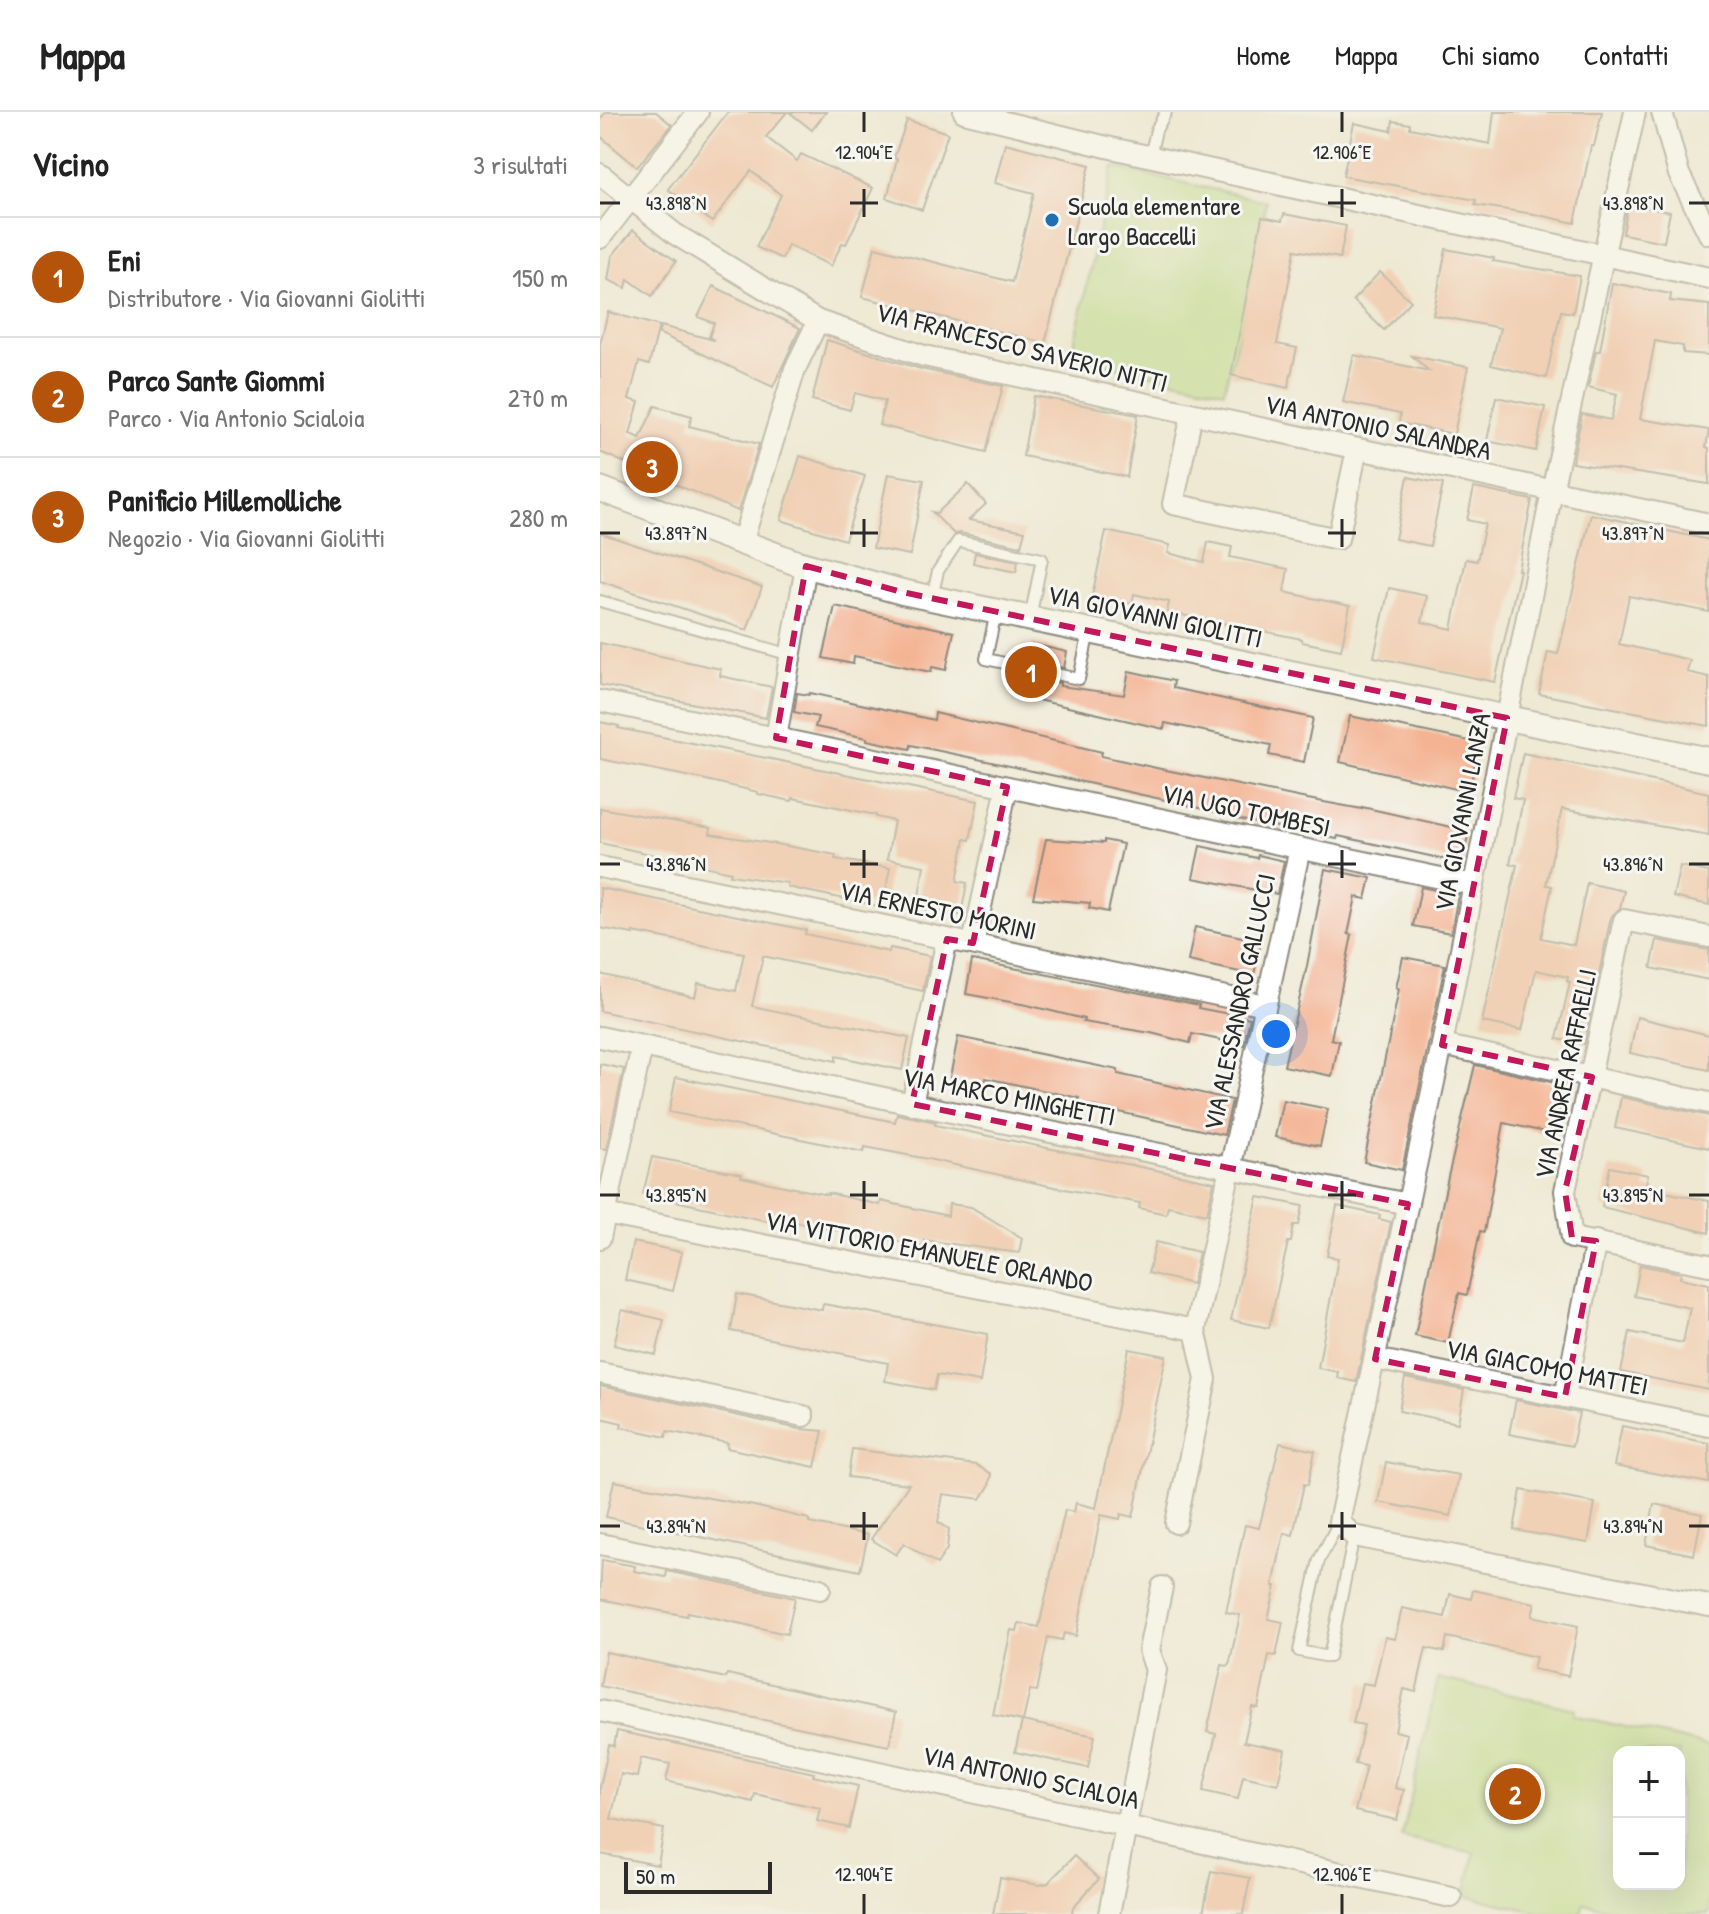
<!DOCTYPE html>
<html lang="it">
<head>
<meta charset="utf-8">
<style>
  body { margin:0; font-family:"Patrick Hand",sans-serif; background:#f6f6f6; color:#222 }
  .controls { position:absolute; right:24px; bottom:24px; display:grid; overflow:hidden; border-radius:16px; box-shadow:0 8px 32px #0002 }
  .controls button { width:72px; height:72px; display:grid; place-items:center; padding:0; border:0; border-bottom:2px solid #e0e0e0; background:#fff; color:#222; font:40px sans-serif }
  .scale { position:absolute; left:24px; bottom:20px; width:148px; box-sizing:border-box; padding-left:8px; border:4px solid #2b2b2b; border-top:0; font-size:22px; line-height:28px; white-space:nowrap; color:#2b2b2b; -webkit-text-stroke:6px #f6f6f2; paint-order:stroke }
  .you { position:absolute; left:676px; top:922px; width:28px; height:28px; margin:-20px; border:6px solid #fff; border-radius:50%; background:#1a73e8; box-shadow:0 0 0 12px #1a73e833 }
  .badge { display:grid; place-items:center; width:52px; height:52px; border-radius:50%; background:#b45309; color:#fff; font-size:26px; font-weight:700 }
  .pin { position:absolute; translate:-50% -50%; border:4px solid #fff; box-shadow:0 2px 8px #0006 }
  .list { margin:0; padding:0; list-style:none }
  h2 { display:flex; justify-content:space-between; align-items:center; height:104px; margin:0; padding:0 32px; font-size:34px }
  h2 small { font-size:26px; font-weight:400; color:#767676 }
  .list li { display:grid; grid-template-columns:52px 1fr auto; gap:24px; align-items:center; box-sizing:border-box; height:120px; padding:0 32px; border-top:2px solid #e0e0e0 }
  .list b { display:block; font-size:30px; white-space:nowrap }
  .list p { margin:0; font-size:26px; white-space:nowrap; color:#767676 }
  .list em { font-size:26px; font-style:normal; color:#767676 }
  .map { position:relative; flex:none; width:1109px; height:1802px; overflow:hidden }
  header { display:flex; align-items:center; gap:48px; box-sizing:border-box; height:112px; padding:0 40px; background:#fff; border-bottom:2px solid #e0e0e0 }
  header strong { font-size:38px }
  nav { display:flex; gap:44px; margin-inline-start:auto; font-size:28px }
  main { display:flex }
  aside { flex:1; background:#fff }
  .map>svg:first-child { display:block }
</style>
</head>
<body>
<header>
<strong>Mappa</strong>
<nav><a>Home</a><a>Mappa</a><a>Chi siamo</a><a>Contatti</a></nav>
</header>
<main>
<aside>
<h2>Vicino<small>3 risultati</small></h2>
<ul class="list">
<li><span class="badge">1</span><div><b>Eni</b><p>Distributore · Via Giovanni Giolitti</p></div><em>150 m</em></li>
<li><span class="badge">2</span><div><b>Parco Sante Giommi</b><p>Parco · Via Antonio Scialoia</p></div><em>270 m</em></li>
<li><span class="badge">3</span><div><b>Panificio Millemolliche</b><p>Negozio · Via Giovanni Giolitti</p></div><em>280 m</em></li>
</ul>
</aside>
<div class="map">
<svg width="1109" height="1802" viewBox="0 0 1109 1802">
  <rect width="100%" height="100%" fill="#f6f6f2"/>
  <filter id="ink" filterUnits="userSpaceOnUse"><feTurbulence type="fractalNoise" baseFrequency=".0125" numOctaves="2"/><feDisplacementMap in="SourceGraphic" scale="16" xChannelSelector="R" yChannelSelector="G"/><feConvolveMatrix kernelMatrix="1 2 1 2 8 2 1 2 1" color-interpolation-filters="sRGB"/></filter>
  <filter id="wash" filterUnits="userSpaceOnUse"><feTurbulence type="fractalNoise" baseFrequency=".006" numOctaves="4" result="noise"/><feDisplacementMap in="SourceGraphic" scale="32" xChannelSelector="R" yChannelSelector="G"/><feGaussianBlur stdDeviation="1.8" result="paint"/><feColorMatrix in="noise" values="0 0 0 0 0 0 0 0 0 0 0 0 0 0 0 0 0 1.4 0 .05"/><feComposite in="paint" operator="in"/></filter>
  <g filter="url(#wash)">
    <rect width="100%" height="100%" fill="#efe9d3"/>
    <g fill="#b7d880" stroke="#718256" stroke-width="2" fill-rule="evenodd">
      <path d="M513 55 666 89 643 206 624 279 471 245Z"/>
      <path d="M838 1566 974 1597 973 1603 1109 1634V1802H1031L984 1791 981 1802H946L865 1784 874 1741 802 1725ZM1019 1640H1079V1772H1019Z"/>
    </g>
    <g id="blocks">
      <g fill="#f4b392">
        <path d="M6 0H56L72 13 37 55 0 24V7Z"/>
        <path d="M128 0H187L166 25 197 49 201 42 273 76 246 132 242 131 231 154 188 133 182 147 156 135 181 83 151 59 112 110 68 77Z"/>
        <path d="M189 0H226L212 18Z"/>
        <path d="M894 0H1002L994 34H991L975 111 934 102 875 93 876 88 743 64 754 11 791 19 793 9 810 12V16L890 32Z"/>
        <path d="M307 8 348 21 322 98 287 86 297 47 294 46Z"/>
        <path d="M405 31 490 53 445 231 262 185 275 135 412 170 434 81 395 71Z"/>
        <path d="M1028 92 1070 100 1064 130 1023 122Z"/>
        <path d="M684 102 746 114 740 146 695 138 677 232 697 236 688 276 631 263 662 105 682 109Z"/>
        <path d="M33 118 76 149 52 184 28 167 26 176 8 168 12 144Z"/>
        <path d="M846 137 894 146 893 149 980 164 973 201 961 199 946 266 891 253 900 216 833 203Z"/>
        <path d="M780 160 811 189 784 218 753 188Z"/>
        <path d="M1012 171 1071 182 1070 189 1109 193V243L1083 241V234L1055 229 1040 307 1109 318 1106 335 1109 336V372L972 351 982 302 1011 308 1017 282 988 275 996 239H1000Z"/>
        <path d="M113 174 200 216 173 275 58 221 61 214 114 228 109 225 114 211 98 205Z"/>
        <path d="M8 200 59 214 49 253 39 250 29 287 39 290 30 322 40 326 55 294 92 304 89 314 159 332 138 399 0 340V232Z"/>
        <path d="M227 228 321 257 403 274 386 340 279 313 285 289 255 281 250 298 212 288Z"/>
        <path d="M754 243 829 259 812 244 868 255 854 322 799 311 800 302 743 290Z"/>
        <path d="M434 284 538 303 527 365 423 344Z"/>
        <path d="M896 285 945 295 936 339 887 329Z"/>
        <path d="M200 344 265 364 245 428 181 408Z"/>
        <path d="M288 362 324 368 310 443 273 436Z"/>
        <path d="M808 365 843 372 830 434 795 427Z"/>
        <path d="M368 372 386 392 369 408 425 419 421 434 360 421 354 422 332 400 337 401Z"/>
        <path d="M874 376 932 388 918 458H920L895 570 774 545 789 476 827 484 822 510 852 517 866 447 877 449 885 412 867 408Z"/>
        <path d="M991 402 1109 428V500L1029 484 1019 532 1090 548 1087 560 1109 565V614L939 582 948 540 958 542Z"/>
        <path d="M506 419 570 433 568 441 604 450 608 430 632 435 630 445 688 457 684 480 750 494 741 538 702 530V527L567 500 569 490 534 482 532 492 492 484Z"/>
        <path d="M0 421 162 475 147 518 0 469Z"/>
        <path d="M375 441 418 450 416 460 373 451Z"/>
        <path d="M235 494 354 520 346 558 332 555 331 560 254 544 253 552 223 546Z"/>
        <path d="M0 531 121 557 120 564 172 575 166 606 0 573Z"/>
        <path d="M432 532 467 540 464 556 428 548Z"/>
        <path d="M529 559 574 569 573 576 713 606 704 650 669 643 671 633 565 611 564 617 420 584 425 564 460 571V574L524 583Z"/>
        <path d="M197 581 209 583 210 581 334 608 335 601 502 640 501 644 561 657 702 686 762 697V695L869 719 862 751 738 724 737 727 637 707 638 705 570 689 373 646 311 633 310 637 267 628V626L215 615 218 605 194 600Z"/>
        <path d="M750 604 879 631 869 680 740 650Z"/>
        <path d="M0 610 19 614 18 616 378 689 370 728 365 727 357 769 367 771 361 803 317 796 324 754 287 747 294 709 276 705V703L193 686 192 689 158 682V680L102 667 0 647Z"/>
        <path d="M923 641 1109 681V723L962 697 946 773 952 774 941 826 974 833 987 771 1024 779 1020 796 1011 805 984 932 957 927 970 870 967 869 968 865 936 858 922 918 882 910 917 753 910 752 923 688 913 686Z"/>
        <path d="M0 696 111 716 110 722 176 732 236 743 235 747 290 756 283 795 187 775 188 771 130 763 131 760 0 731Z"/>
        <path d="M446 727 504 731V728L523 732 508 800 489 796 490 791 433 786Z"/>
        <path d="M600 734 657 746 658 743 684 749 677 782 593 766Z"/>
        <path d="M1080 754 1109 760V793L1073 785Z"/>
        <path d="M725 757 771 766 766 787 756 785 748 822 752 823 731 927 739 929 732 964 684 954 707 854Z"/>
        <path d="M821 775 858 783 851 821 813 814Z"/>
        <path d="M0 776 206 818 205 822 289 840 290 836 330 844 323 879 163 844 152 894 309 926 302 958 236 944V949L0 899V862L95 885 98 871 136 879 144 841 33 820V822L0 816Z"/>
        <path d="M595 815 661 829 654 863 588 849Z"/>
        <path d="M1057 828 1109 838V868L1051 856Z"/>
        <path d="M803 845 845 853 802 1058 764 1050 799 877 796 876Z"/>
        <path d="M372 848 556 884 599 893 598 896 650 906 644 933 592 922 590 931 551 921 483 910 484 907 427 893 366 882Z"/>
        <path d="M1037 905 1109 923V958L1030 941Z"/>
        <path d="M358 925 518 958V962L632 988 624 1023 478 991 479 986 386 966 385 972 350 965Z"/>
        <path d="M0 952 24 957 6 1037 0 1036Z"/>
        <path d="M875 953 964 973 954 1022 904 1011 884 1120 880 1119 867 1183 859 1181 848 1231 815 1224 848 1065Z"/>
        <path d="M76 965 295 1010 297 1002 336 1010 335 1013 614 1070 607 1102 568 1094 566 1102 539 1096 540 1091 454 1075 328 1047 265 1035 264 1040 69 1000Z"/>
        <path d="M1021 985 1109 1004V1036L1015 1016Z"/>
        <path d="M683 988 728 997 720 1034 675 1025Z"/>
        <path d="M52 1045 142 1062 141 1065 228 1083V1081L280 1093 281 1089 348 1104 349 1092 371 1095 422 1126 419 1141 324 1128 323 1134 196 1110 195 1115 43 1082Z"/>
        <path d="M1010 1055 1048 1063 1045 1076 1109 1089V1121L1002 1095Z"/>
        <path d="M658 1085 703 1094 699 1113H694L691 1130H688L669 1216 631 1208Z"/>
        <path d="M737 1094 780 1103 779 1107 791 1110 756 1270 737 1266 738 1260 718 1256 738 1146 727 1144Z"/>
        <path d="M33 1130 82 1140 73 1179 25 1168Z"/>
        <path d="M556 1130 599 1140 592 1172 548 1161Z"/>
        <path d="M1040 1153 1081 1161 1080 1166 1109 1172V1278L1021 1260 1030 1220 1083 1231 1090 1196 1034 1184Z"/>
        <path d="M137 1182 222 1198 223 1192 388 1222 380 1270 337 1263 334 1278 285 1269 288 1251 131 1219Z"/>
        <path d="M22 1198 64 1208 56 1243 14 1233Z"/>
        <path d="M529 1237 566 1244 533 1405 521 1402 520 1407 501 1403 476 1524 464 1521 462 1528 448 1525 437 1579 430 1578 423 1609 393 1603 411 1518 417 1519 419 1511 439 1515 465 1398 474 1400 476 1391 496 1396Z"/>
        <path d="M805 1266 864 1278 858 1311 799 1299Z"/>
        <path d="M0 1274 200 1317 223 1319 215 1355 127 1336 128 1331 67 1319 66 1325 21 1315 22 1311 0 1306Z"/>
        <path d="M916 1288 979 1301 972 1334 909 1322Z"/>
        <path d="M1022 1314 1109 1331V1371L1014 1354Z"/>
        <path d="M680 1331 715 1339 708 1373 704 1372 693 1423 684 1421 673 1474H676L668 1507 683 1510 676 1544 669 1543 658 1596 652 1595 644 1630 685 1638 678 1672 643 1664 638 1687 603 1679 616 1622 607 1620 622 1553 629 1554 640 1503 626 1500 645 1413 659 1416Z"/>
        <path d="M252 1337 376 1353 391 1362 389 1374 381 1387 343 1382 338 1410 349 1417 347 1437 337 1452 304 1431 296 1443 271 1427 309 1372 248 1365Z"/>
        <path d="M786 1350 859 1363 851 1404 778 1390Z"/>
        <path d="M14 1369 154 1394 209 1407V1411L268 1423 260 1459 6 1405Z"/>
        <path d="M921 1378 995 1391 988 1431 914 1418Z"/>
        <path d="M1054 1392 1102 1402 1094 1443 1046 1433Z"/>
        <path d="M2 1448 35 1454 34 1459 66 1465 67 1459 195 1486 187 1522 88 1500 87 1504 0 1487Z"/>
        <path d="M873 1478 935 1491 932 1504 978 1514 968 1564 933 1557 936 1545 847 1525 844 1540 826 1536 816 1580 804 1577 795 1619 807 1622 795 1676 804 1678 797 1708 755 1699 766 1654 755 1652 764 1613 753 1611 762 1571 774 1573 785 1525 795 1527 802 1496 845 1505 850 1482 871 1487Z"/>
        <path d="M6 1540 126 1566 127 1562 296 1600 289 1634 0 1574Z"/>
        <path d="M422 1609 495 1624 488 1656 415 1640Z"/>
        <path d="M17 1619 214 1661 213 1664 258 1674 249 1716 217 1709 220 1696 155 1682 153 1690 66 1669 70 1652 41 1646 37 1665 21 1662 11 1707 64 1717 58 1753 0 1742V1675L9 1633 14 1634Z"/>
        <path d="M474 1744 499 1767 473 1795 472 1802H393L400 1766 439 1773 448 1771Z"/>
        <path d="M611 1759 650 1766 643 1802H603Z"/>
      </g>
    </g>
  </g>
  <g filter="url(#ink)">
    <use href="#blocks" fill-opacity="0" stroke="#8d8a7f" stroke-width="2"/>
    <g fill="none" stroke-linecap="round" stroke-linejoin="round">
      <g stroke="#8d8a7f" stroke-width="14">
        <g id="service">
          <path d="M550 45 556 18 566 0"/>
          <path d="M332 486 338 459 358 429 442 447 430 506"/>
          <path d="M0 489 191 543"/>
          <path d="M396 500 386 547 479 567 489 519"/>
          <path d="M739 1410 719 1448 699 1539 729 1545 754 1424"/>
        </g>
      </g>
      <g stroke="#8d8a7f" stroke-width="24">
        <g id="minor">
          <path d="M364 0 511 36 1109 166"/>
          <path d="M1035 0 952 379 842 933 739 1410 754 1424 1109 1494"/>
          <path d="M1062 0 1079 62 1109 122"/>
          <path d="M0 62 75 122 218 209 324 244 1109 412"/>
          <path d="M0 126 98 0"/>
          <path d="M592 302 573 392 738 427 757 337"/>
          <path d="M142 431 195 257 218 209"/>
          <path d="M0 589 874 773"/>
          <path d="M176 626 206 454"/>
          <path d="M0 755 665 893"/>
          <path d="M1109 825 1024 808 965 1079 972 1126 1109 1153"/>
          <path d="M373 831 407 675"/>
          <path d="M0 925 312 992 808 1092"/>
          <path d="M842 933 1109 991"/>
          <path d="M312 992 347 827"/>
          <path d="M5 1102 595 1218"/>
          <path d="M0 1126 42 934"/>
          <path d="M775 1247 1109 1314"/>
          <path d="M0 1261 203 1304"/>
          <path d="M965 1285 996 1129"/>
          <path d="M576 1411 606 1267 595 1218 700 736"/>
          <path d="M0 1432 220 1477"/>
          <path d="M0 1599 851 1785"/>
          <path d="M509 1802 556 1558 549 1538 562 1475"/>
        </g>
      </g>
      <g stroke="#8d8a7f" stroke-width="28">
        <path id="tertiary" d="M0 377 194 450 302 480 1109 648"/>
      </g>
      <use href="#service" stroke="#fff" stroke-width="10"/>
      <use href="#minor" stroke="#fff" stroke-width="20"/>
      <use href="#tertiary" stroke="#fff" stroke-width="24"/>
    </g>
  </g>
  <path d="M0 0H1109V1802H0ZM206 454 302 480 907 606 842 933 992 965 965 1079 972 1126 996 1129 965 1285 775 1247 808 1092 312 992 347 827 373 831 407 675 176 626Z" fill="#efe9d3" fill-opacity=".55" fill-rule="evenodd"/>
  <path fill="none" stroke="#c2185b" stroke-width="6" stroke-dasharray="16 10" stroke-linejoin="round" d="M206 454 302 480 907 606 842 933 992 965 965 1079 972 1126 996 1129 965 1285 775 1247 808 1092 312 992 347 827 373 831 407 675 176 626Z"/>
  <path fill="none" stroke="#2b2b2b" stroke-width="3" d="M264 0V20M742 0V20M264 77V105M742 77V105M0 91H20M250 91H278M728 91H756M1089 91H1109M264 407V435M742 407V435M0 421H20M250 421H278M728 421H756M1089 421H1109M264 738V766M742 738V766M0 752H20M250 752H278M728 752H756M1089 752H1109M264 1069V1097M742 1069V1097M0 1083H20M250 1083H278M728 1083H756M1089 1083H1109M264 1400V1428M742 1400V1428M0 1414H20M250 1414H278M728 1414H756M1089 1414H1109M264 1782V1802M742 1782V1802"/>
  <circle fill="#1f6fb2" stroke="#f6f6f2" stroke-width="3" cx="452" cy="108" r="8"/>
  <g text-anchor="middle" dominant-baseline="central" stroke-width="6" stroke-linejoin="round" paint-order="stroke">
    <g font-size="26" fill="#2b2b2b" stroke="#f6f6f2" text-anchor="start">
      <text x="468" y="93">Scuola elementare<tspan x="468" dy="30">Largo Baccelli</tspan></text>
    </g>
    <g font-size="26" fill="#2b2b2b" stroke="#f6f6f2">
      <text transform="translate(422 235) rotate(14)">VIA FRANCESCO SAVERIO NITTI</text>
      <text transform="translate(778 315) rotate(12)">VIA ANTONIO SALANDRA</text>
      <text transform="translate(555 504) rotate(12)">VIA GIOVANNI GIOLITTI</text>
      <text transform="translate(646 698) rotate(12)">VIA UGO TOMBESI</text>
      <text transform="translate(862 700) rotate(-79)">VIA GIOVANNI LANZA</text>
      <text transform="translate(338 798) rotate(12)">VIA ERNESTO MORINI</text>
      <text transform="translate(639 890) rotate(-78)">VIA ALESSANDRO GALLUCCI</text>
      <text transform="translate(965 962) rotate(-78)">VIA ANDREA RAFFAELLI</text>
      <text transform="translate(409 984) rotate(11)">VIA MARCO MINGHETTI</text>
      <text transform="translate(329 1139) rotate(11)">VIA VITTORIO EMANUELE ORLANDO</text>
      <text transform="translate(947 1255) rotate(11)">VIA GIACOMO MATTEI</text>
      <text transform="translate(431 1665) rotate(12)">VIA ANTONIO SCIALOIA</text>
    </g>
  </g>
  <g font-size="20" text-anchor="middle" fill="#2b2b2b" stroke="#f6f6f2" stroke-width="6" stroke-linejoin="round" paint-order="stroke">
    <text x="264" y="47">12.904°E</text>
    <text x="742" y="47">12.906°E</text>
    <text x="76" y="98">43.898°N</text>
    <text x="1033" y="98">43.898°N</text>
    <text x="76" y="428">43.897°N</text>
    <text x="1033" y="428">43.897°N</text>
    <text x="76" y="759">43.896°N</text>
    <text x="1033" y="759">43.896°N</text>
    <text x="76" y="1090">43.895°N</text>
    <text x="1033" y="1090">43.895°N</text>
    <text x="76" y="1421">43.894°N</text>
    <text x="1033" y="1421">43.894°N</text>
    <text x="264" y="1769">12.904°E</text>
    <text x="742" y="1769">12.906°E</text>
  </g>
</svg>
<div class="controls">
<button>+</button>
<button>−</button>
</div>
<div class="scale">50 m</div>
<div class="you"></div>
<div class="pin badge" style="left:431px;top:560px">1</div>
<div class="pin badge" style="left:915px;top:1682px">2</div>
<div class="pin badge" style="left:52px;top:355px">3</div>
</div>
</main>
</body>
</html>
